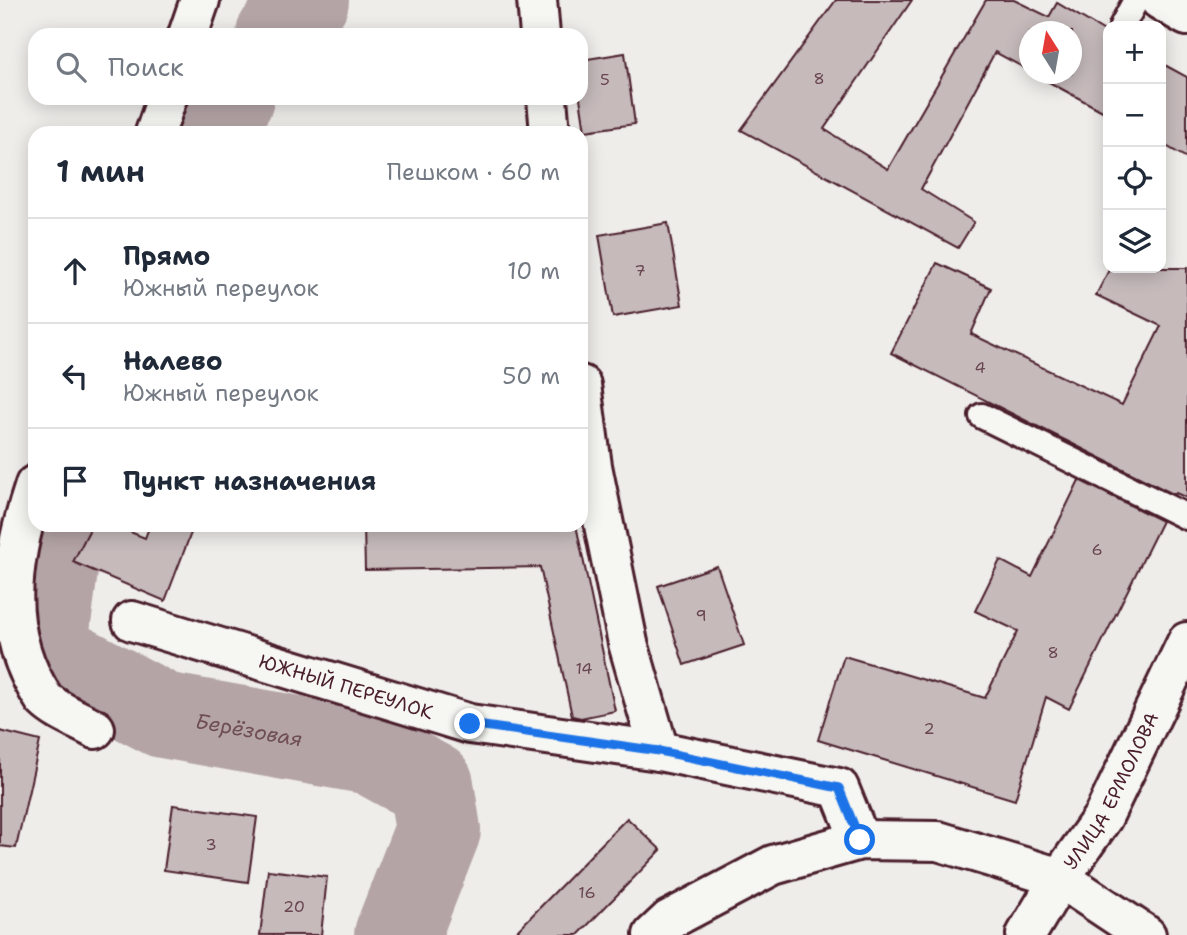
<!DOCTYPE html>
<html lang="ru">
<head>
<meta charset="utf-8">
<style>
  body { margin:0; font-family:"Shantell Sans",sans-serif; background:#f2f2f3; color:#1f2937 }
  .controls { position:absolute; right:21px; top:21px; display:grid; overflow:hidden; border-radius:14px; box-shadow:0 4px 18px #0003 }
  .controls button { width:63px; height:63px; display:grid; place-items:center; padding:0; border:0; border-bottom:2px solid #e0e1e3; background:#fff; color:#1f2937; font:35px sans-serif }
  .compass { position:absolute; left:1019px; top:21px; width:63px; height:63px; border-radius:50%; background:#fff; box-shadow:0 4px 18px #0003; rotate:349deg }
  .stop { position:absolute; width:21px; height:21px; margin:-16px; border:5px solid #1a73e8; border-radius:50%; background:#fff }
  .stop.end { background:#1a73e8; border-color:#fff; box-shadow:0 2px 7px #0008 }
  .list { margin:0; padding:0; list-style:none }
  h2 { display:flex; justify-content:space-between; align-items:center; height:91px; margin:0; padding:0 28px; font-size:30px }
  h2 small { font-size:23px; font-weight:400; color:#747a83 }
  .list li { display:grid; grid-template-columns:46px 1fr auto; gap:21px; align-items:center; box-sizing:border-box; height:105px; padding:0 28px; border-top:2px solid #e0e1e3 }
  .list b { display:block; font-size:26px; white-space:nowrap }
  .list p { margin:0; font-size:23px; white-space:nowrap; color:#747a83 }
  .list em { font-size:23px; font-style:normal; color:#747a83 }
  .icon { flex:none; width:38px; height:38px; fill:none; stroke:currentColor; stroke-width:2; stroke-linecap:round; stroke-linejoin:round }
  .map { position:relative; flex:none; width:1187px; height:935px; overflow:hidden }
  .search { position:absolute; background:#fff; box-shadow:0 4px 18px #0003; left:28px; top:28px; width:560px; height:77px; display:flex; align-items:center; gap:18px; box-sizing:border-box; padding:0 24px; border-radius:21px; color:#747a83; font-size:26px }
  .panel { position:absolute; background:#fff; box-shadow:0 4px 18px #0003; left:28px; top:126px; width:560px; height:406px; border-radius:21px }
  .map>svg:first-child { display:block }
</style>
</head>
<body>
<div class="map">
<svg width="1187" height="935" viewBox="0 0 1187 935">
  <rect width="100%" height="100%" fill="#efedea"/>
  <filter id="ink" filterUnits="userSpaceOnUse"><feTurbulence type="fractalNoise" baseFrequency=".0143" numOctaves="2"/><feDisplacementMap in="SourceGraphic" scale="14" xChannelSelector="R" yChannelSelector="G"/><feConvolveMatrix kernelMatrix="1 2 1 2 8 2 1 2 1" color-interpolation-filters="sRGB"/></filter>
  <g filter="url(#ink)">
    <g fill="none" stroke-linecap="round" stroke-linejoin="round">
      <g stroke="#b4a4a5" stroke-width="86">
        <path d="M279 35 306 0"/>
        <path d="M204 133 231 98"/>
        <path id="s1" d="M61 525 44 652 163 715 371 752 431 785 438 830 397 935"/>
      </g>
    </g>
    <g fill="#c6babb" stroke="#4a1f2b" stroke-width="2">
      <path d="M836 0H912L824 129 888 169 986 0H1014L1049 17 1057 3 1108 33V114L1034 74H1072V32H1030V71L995 52 921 189 974 222 958 248 741 130Z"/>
      <path d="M625 53 635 124 585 131 580 98 581 60Z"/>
      <path d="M1161 63 1187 77V158L1161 143Z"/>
      <path d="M668 223 682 305 613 317 599 235Z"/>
      <path d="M937 263 991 288 971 334 1122 405 1161 326 1096 295 1110 268H1187V498L1176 493 1175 495 891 353Z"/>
      <path d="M1079 480 1162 521 1069 709 1046 697 1015 800 818 740 844 656 985 698 1018 631 975 611 1000 560 1032 577Z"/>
      <path d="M92 525H113L145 538 150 525H194L165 601 73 562Z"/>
      <path d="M364 525H576L615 711 581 718 572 716 540 567 365 570Z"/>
      <path d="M717 566 744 645 684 665 658 586Z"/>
      <path d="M0 731 40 741 16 848 0 846Z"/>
      <path d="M173 805 257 817 248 882 164 870Z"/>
      <path d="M627 818 661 850 578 935H513Z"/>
      <path d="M268 870 327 877 321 935H260Z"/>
    </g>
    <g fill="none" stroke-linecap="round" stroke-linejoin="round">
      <g stroke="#4a1f2b" stroke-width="30">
        <g id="service">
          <path d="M1122 26 1136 0"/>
          <path d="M982 416 1187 517"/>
        </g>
      </g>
      <g stroke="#4a1f2b" stroke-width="44">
        <g id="minor">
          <path d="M537 0 540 35"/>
          <path d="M1160 0 1187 16"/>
          <path d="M188 35 200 0"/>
          <path d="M547 98 550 133"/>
          <path d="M155 133 167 98"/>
          <path d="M581 385 592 466 628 643 659 751"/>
          <path d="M35 485C9 563 0 632 44 699 57 712 79 720 95 729"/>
          <path id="s2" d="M132 621 470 724 659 751 839 788 860 840"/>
          <path id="s3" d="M1026 935 1060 878 1103 817 1187 642"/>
        </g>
      </g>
      <g stroke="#4a1f2b" stroke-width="44">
        <path id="tertiary" d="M653 935 669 920 773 865 860 840 938 841 1060 878 1146 935"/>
      </g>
      <use href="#service" stroke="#f6f6f2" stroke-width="24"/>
      <use href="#minor" stroke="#f6f6f2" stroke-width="38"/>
      <use href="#tertiary" stroke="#f6f6f2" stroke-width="38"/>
    </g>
  </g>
  <g fill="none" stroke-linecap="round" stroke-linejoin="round" filter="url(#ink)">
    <path stroke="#1a73e8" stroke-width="9" d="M470 724 659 751 839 788 860 840"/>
  </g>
  <g text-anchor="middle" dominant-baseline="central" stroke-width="5" stroke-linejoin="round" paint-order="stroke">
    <g font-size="16" fill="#69464f">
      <text x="819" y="78">8</text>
      <text x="605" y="79">5</text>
      <text x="640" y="270">7</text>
      <text x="980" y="367">4</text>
      <text x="1097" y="549">6</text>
      <text x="701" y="615">9</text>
      <text x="1053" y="652">8</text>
      <text x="584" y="668">14</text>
      <text x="929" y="728">2</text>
      <text x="211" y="844">3</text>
      <text x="587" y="892">16</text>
      <text x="294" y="906">20</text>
    </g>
    <g font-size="19" fill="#4a1f2b" stroke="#f6f6f2">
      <text stroke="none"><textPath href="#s2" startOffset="224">ЮЖНЫЙ ПЕРЕУЛОК</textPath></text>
      <text stroke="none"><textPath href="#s3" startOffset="168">УЛИЦА ЕРМОЛОВА</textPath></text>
    </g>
    <g font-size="21" font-style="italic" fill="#6f4e56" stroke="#f6f6f2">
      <text stroke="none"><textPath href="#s1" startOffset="350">Берёзовая</textPath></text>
    </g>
  </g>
</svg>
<div class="controls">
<button>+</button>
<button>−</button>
<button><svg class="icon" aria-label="locate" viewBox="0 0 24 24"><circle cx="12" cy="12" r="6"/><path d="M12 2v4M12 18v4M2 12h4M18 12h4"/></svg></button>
<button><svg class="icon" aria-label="layers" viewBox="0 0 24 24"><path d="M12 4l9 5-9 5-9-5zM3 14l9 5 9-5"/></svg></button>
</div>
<svg class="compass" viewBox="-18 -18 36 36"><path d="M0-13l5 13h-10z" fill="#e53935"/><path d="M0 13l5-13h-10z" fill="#747a83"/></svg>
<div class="stop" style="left:860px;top:840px"></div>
<div class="stop end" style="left:470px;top:724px"></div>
<div class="search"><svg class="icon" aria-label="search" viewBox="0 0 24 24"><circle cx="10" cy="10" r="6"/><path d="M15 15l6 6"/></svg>Поиск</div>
<section class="panel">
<h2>1 мин<small>Пешком · 60 m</small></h2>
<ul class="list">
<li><svg class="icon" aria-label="ahead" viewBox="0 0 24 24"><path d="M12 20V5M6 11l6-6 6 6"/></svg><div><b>Прямо</b><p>Южный переулок</p></div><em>10 m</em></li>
<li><svg class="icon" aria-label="left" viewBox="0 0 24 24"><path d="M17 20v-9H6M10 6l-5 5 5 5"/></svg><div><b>Налево</b><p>Южный переулок</p></div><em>50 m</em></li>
<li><svg class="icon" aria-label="arrive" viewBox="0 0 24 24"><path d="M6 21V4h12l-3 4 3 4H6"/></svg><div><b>Пункт назначения</b></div></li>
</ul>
</section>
</div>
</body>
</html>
